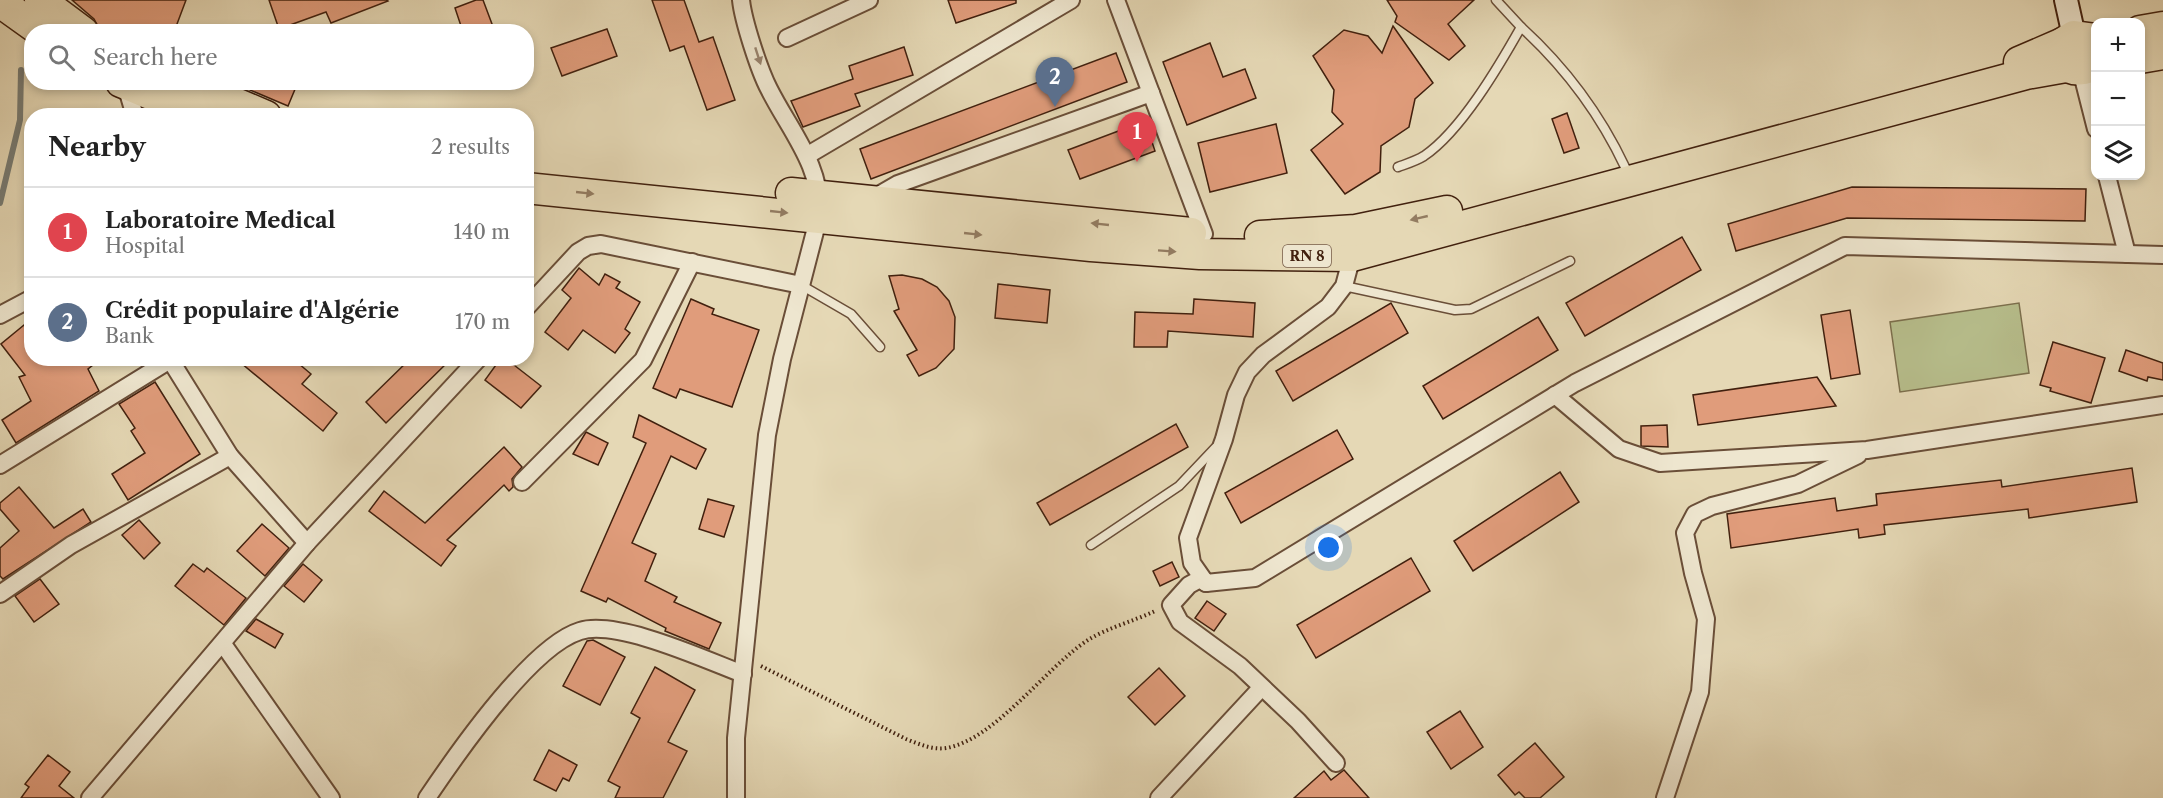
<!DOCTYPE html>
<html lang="en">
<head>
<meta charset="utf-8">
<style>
  body { margin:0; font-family:"Libre Caslon Text",serif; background:#f6f6f6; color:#222 }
  .controls { position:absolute; right:18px; top:18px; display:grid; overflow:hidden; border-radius:12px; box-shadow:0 3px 9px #0003 }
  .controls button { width:54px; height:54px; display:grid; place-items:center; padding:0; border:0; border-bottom:2px solid #e0e0e0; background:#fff; color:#222; font:30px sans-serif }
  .you { position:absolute; left:1329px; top:548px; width:21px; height:21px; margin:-15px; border:4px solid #fff; border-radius:50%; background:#1a73e8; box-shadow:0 0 0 9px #1a73e833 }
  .badge { display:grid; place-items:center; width:39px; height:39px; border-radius:50%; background:#db2777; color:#fff; font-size:20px; font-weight:700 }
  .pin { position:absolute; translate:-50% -50px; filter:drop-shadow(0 2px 3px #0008) }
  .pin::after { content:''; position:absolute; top:32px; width:21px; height:18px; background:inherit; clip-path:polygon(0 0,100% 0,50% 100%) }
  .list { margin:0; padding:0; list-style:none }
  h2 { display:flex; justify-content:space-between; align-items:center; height:78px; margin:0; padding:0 24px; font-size:26px }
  h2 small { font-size:20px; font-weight:400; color:#767676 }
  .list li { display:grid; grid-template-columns:39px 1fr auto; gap:18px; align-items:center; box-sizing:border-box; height:90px; padding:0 24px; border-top:2px solid #e0e0e0 }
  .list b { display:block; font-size:22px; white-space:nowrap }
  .list p { margin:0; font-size:20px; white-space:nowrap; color:#767676 }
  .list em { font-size:20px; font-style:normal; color:#767676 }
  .icon { flex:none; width:33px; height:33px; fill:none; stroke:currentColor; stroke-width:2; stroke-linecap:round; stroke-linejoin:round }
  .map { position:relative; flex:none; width:2163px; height:798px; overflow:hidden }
  .search { position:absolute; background:#fff; box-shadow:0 3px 9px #0003; left:24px; top:24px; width:510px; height:66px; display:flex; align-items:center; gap:15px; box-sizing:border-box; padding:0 21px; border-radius:24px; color:#767676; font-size:22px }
  .panel { position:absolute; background:#fff; box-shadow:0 3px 9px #0003; left:24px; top:108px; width:510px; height:258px; border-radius:24px }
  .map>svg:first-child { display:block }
</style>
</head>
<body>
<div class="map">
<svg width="2163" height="798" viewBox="0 0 2163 798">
  <rect width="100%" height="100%" fill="#e5d8b5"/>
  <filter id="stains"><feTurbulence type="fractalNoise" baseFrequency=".00333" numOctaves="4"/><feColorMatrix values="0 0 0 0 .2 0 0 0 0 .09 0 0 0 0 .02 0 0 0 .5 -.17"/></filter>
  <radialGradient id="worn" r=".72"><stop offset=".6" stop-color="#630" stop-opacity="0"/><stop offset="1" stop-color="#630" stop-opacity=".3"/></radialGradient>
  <path fill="#b7be8c" stroke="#7c6f4d" stroke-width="1.5" d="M2019 303 2029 373 1900 392 1890 322Z"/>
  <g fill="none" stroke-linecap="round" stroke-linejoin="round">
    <path stroke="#767b73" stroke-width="6" d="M0 203 20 120 21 70"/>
  </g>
  <g fill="#e09c7b" stroke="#41200e" stroke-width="1.5">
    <path d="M72 0H186L174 32H103L100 30 94 19Z"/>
    <path d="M269 0H387L388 1 331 23 326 12 279 29Z"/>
    <path d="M476 0H483L495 32H463L455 8Z"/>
    <path d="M652 0H684L699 42 713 37 735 100 707 110 684 46 670 51Z"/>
    <path d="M948 0H1016V3L956 23Z"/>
    <path d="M1387 0H1474L1448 24 1465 46 1449 60 1395 22 1397 16Z"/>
    <path d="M1393 26 1433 83 1415 99 1409 127 1381 146 1380 172 1345 194 1311 150 1343 124 1332 112 1334 90 1313 56 1344 30 1368 36 1382 53Z"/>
    <path d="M607 29 617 56 562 76 551 48Z"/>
    <path d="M1210 43 1223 77 1245 69 1256 98 1187 125 1163 62Z"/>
    <path d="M904 47 913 75 855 94 860 106 803 127 791 101 853 79 849 66Z"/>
    <path d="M1116 53 1127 82 871 179 860 149Z"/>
    <path d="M231 82H298L288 106Z"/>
    <path d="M1567 113 1579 148 1564 153 1552 119Z"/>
    <path d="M1145 121 1155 151 1080 179 1068 150Z"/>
    <path d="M1276 124 1287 173 1210 192 1198 143Z"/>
    <path d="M1852 187 2086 189 2085 221 1847 218 1736 251 1728 224Z"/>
    <path d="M1682 237 1701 270 1585 336 1566 303Z"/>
    <path d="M579 268 599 285 605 274 620 282 616 288 640 302 625 329 630 333 615 353 583 330 568 350 545 332 571 298 562 290Z"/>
    <path d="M902 275 922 279 937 287 949 301 955 317 954 349 936 368 919 376 907 355 917 350 894 311 899 309 889 276Z"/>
    <path d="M998 284 1050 290 1047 323 995 318Z"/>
    <path d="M691 299 714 309 712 314 759 330 732 407 680 389 676 398 653 388Z"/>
    <path d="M1194 299 1255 303 1253 337 1168 331 1167 347H1134L1135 312 1193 314Z"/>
    <path d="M1391 303 1408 333 1293 401 1276 371Z"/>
    <path d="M1850 310 1860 374 1831 379 1821 315Z"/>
    <path d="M1538 317 1558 350 1443 419 1423 386Z"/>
    <path d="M24 325 32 335V358H102L88 369 99 391 16 443 2 420 31 401 19 377 25 375 1 344Z"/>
    <path d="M2053 342 2105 358 2091 403 2050 391 2051 388 2040 385Z"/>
    <path d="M2126 350 2163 363V380L2148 377 2147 381 2119 371Z"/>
    <path d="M235 358H292L311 374 302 384 337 413 323 431Z"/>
    <path d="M411 358H452L386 423 366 402Z"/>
    <path d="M501 358H505L541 386 521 408 485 380Z"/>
    <path d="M1817 377 1836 406 1698 425 1693 395Z"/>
    <path d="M155 382 200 454 128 500 112 474 145 453 131 431 135 428 119 404Z"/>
    <path d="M639 415 706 449 696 469 671 456 632 543 656 554 645 581 677 597 674 602 721 623 709 649 665 631 666 628 608 598 606 602 581 591 646 443 633 437Z"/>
    <path d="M1176 424 1188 447 1050 525 1037 503Z"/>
    <path d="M1667 425 1668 447 1641 446V426Z"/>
    <path d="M1337 430 1353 459 1241 523 1225 493Z"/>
    <path d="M586 432 608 443 598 465 573 454Z"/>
    <path d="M504 447 522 467 512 479 513 487 509 491 504 485 447 540 456 546 441 566 369 511 384 491 425 523Z"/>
    <path d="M2132 468 2137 502 2029 518 2028 509 1884 525 1885 534 1859 538 1858 529 1731 548 1727 514 1835 498 1837 511 1877 505 1876 494 2001 480 2002 487Z"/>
    <path d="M1560 472 1579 502 1473 571 1454 541Z"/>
    <path d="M19 487 54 528 83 509 91 522 3 579 0 576V548L19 531 0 509V503Z"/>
    <path d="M708 499 734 506 724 537 699 529Z"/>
    <path d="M139 520 160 543 144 559 122 535Z"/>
    <path d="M262 524 289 548 265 576 237 551Z"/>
    <path d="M1411 558 1430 591 1316 658 1297 625Z"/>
    <path d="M1172 562 1179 577 1160 586 1153 571Z"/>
    <path d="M193 564 204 572 207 568 246 598 224 625 175 586Z"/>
    <path d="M303 564 322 580 304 602 284 586Z"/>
    <path d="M40 579 59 604 34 622 15 596Z"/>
    <path d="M1207 601 1226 614 1214 631 1195 618Z"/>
    <path d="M256 619 283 634 275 648 246 631Z"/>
    <path d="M593 640 625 657 600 705 563 686 587 641Z"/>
    <path d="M655 667 695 690 668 742 687 751 663 798H615L620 787 608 781 640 718 631 713Z"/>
    <path d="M1159 668 1185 696 1155 725 1128 697Z"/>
    <path d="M1460 711 1483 747 1451 769 1427 732Z"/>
    <path d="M1535 743 1564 777 1540 798H1525L1519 792 1515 795 1498 775Z"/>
    <path d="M549 750 577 765 569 781 563 778 556 791 534 780Z"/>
    <path d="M48 755 70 772 59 786 74 798H21L29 787 25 784Z"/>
    <path d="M1344 770 1369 798H1294L1324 771 1331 780Z"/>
  </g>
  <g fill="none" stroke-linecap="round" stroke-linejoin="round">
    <g stroke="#6a4e38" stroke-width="11">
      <g id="lane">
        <path d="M1521 27C1566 68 1599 112 1625 167"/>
        <path d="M1398 167C1406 164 1416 161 1424 156 1461 131 1499 66 1521 27L1496 0"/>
        <path d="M801 285 851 314 880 347"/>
        <path d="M1344 286 1455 310 1471 309 1570 261"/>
        <path d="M1091 545 1179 486 1215 448"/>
      </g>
    </g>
    <g stroke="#6a4e38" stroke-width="20">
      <g id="street">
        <path d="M1116 0 1204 234"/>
        <path d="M787 38 869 0"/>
        <path d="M2081 70 2096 129"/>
        <path d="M126 86 135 116"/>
        <path d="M808 155 1071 0"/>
        <path d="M2107 176 2127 254"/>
        <path d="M872 199 898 184 1151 93"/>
        <path d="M1352 256 1344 286 1328 307 1263 355 1247 372 1236 395 1224 439 1188 538 1192 563 1206 583 1255 578 1575 383 1845 246 2163 255"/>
        <path d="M526 308 578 252 588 246 601 244 801 285"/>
        <path d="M0 315 32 298"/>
        <path d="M169 358 230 456 307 543"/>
        <path d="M1555 395 1619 449 1660 463 1867 450 2163 405"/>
        <path d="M0 465 170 360"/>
        <path d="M522 482 643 360 692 262"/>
        <path d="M1206 583 1200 579 1189 585 1171 605 1180 622 1240 666 1298 721 1336 763"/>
        <path d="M0 594 71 545 230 456"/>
        <path d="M223 644 331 798"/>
        <path d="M90 798 307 543 479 358"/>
        <path d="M427 798C456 755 531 646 580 631 617 619 706 660 743 674"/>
        <path d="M736 798V738L767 435 782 359 819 216C823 167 790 131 769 89 759 70 743 20 741 0"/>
        <path d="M1159 798 1261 688"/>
        <path d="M1665 798 1700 692 1706 619 1693 573 1685 533 1695 514 1712 506 1798 484 1858 455"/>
      </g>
    </g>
    <g stroke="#41200e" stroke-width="26">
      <path id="secondary" d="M2066 0 2074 36"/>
    </g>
    <g stroke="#41200e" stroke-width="33">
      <g id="highway">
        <path d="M40 0 83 32"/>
        <path d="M0 2 42 32"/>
        <path d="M2140 31 2163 27"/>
        <path d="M2089 41 2093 46 2084 69C2073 71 2068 68 2061 60L2063 43 2074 36 2096 39"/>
        <path d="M2140 58 2163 54"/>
        <path d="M2019 62 2063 43"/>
        <path d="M121 82 203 116"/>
        <path d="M186 82 266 116"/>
        <path d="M526 188 1091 246 1200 254 1352 256 2026 74 2066 67"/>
        <path d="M791 193 1191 233"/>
        <path d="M1260 236 1356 230 1447 211"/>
      </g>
    </g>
    <path stroke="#41200e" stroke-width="4" stroke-dasharray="1.5 3" stroke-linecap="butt" d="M761 666 906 739C919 744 932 750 946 748 995 740 1046 667 1088 640 1107 628 1134 621 1155 611"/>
    <use href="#lane" stroke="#eee6cf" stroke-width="8"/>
    <use href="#street" stroke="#eee6cf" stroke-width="16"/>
    <use href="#secondary" stroke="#eee6cf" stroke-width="22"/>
    <use href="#highway" stroke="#e5d8b5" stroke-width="30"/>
  </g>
  <defs><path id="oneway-solid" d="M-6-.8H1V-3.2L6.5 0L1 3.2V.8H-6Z" transform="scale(1.5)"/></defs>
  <use fill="#98836e" href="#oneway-solid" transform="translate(758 56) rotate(72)"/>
  <g fill="#937c62">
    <use href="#oneway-solid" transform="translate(585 193) rotate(6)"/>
    <use href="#oneway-solid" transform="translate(779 212) rotate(6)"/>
    <use href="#oneway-solid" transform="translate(1419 218) rotate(167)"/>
    <use href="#oneway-solid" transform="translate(1100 224) rotate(-174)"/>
    <use href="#oneway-solid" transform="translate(973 234) rotate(6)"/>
    <use href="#oneway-solid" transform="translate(1167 251) rotate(4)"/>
  </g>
  <g text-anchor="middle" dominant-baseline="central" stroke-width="4.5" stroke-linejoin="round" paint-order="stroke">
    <rect fill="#eee6cf" stroke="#755b48" stroke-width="1.5" x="1283" y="245" width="48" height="22" rx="4.5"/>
    <g font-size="14" font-weight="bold" fill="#41200e">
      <text x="1307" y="256">RN 8</text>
    </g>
  </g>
  <rect width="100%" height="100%" filter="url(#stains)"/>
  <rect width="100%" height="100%" fill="url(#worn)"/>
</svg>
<div class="controls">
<button>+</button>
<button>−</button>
<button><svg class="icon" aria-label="layers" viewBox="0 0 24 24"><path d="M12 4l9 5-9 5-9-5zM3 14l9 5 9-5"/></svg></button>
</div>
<div class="you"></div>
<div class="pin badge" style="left:1137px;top:162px;background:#e0444e">1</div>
<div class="pin badge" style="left:1055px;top:107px;background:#5c6f8a">2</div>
<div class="search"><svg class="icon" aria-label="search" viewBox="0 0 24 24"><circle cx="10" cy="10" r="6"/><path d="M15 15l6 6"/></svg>Search here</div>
<section class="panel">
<h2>Nearby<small>2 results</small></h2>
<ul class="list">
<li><span class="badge" style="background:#e0444e">1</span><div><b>Laboratoire Medical</b><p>Hospital</p></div><em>140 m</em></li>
<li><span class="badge" style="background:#5c6f8a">2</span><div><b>Crédit populaire d'Algérie</b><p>Bank</p></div><em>170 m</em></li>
</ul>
</section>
</div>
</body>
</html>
